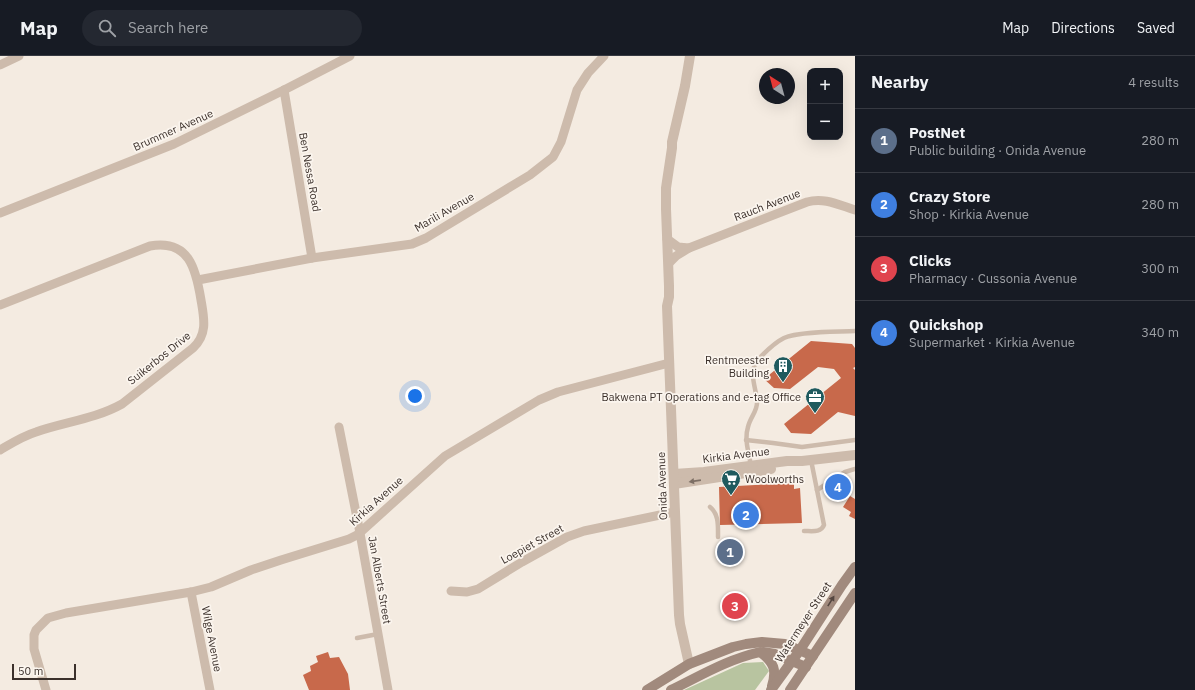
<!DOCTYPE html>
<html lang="en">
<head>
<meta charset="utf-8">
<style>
  body { margin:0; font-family:"IBM Plex Sans",sans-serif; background:#242831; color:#f1f3f6 }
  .controls { position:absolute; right:12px; top:12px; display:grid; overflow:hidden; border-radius:8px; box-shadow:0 4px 16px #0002 }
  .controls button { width:36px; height:36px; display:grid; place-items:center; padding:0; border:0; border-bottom:1px solid #363941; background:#171b24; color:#f1f3f6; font:20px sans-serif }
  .compass { position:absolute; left:759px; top:12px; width:36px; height:36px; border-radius:50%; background:#171b24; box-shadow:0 4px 16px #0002; rotate:324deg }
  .scale { position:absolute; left:12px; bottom:10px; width:64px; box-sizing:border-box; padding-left:4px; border:2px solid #3b302b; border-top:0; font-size:11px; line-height:14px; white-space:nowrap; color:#3b302b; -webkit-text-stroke:3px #fbf5ee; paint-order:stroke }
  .you { position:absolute; left:415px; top:340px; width:14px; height:14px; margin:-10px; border:3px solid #fff; border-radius:50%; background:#1a73e8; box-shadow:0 0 0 6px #1a73e833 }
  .badge { display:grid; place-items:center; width:26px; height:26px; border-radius:50%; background:#2563eb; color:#fff; font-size:13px; font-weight:700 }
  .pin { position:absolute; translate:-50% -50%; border:2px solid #fff; box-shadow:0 1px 4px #0006 }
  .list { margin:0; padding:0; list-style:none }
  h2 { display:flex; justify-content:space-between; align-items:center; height:52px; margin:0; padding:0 16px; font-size:17px }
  h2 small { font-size:13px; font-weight:400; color:#9ea1a6 }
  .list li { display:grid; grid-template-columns:26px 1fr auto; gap:12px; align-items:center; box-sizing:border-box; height:64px; padding:0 16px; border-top:1px solid #363941 }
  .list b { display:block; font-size:15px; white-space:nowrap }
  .list p { margin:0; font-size:13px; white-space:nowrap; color:#9ea1a6 }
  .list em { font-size:13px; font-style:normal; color:#9ea1a6 }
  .icon { flex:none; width:22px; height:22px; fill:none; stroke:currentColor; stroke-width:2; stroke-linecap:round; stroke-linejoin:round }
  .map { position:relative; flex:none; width:855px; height:634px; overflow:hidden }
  header { display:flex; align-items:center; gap:24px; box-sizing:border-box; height:56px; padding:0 20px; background:#171b24; border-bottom:1px solid #363941 }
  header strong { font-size:19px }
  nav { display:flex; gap:22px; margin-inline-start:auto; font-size:14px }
  .search { width:280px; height:36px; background:#242831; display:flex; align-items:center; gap:10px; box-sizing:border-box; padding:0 14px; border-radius:22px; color:#9ea1a6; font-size:15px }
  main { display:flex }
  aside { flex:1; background:#171b24 }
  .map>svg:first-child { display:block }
</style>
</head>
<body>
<header>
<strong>Map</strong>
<div class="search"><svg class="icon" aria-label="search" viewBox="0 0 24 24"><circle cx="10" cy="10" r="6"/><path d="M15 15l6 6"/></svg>Search here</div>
<nav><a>Map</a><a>Directions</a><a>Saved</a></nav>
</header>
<main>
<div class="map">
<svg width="855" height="634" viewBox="0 0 855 634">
  <rect width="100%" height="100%" fill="#f4ebe1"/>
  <path fill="#b8c4a0" d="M763 606 769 615 755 634H684L743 607Z"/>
  <g fill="#c8694b">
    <path d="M811 285 852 288 855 292V311L853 312 855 314V360L838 356 811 378 791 377 784 368 841 322 834 313 818 311 790 333 774 332 764 323Z"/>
    <path d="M794 427V433L800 432 802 467 720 469 719 431Z"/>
    <path d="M850 440 855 443V463L849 460 851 456 843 451Z"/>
    <path d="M328 596 330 602 339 601 348 618 350 634H309L303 619 311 615 310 610 318 606 316 600Z"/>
  </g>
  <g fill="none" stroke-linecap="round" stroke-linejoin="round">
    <g stroke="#cdbbac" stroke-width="4.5">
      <path d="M746 384 773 387 802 391 855 384"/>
      <path d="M751 410C749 397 744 384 748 371 750 361 758 355 757 345 756 331 749 319 756 306 764 297 774 287 784 282 799 275 837 276 855 275"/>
      <path d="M817 434 845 416 855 413"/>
      <path d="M710 451C719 458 718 470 718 481"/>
      <path d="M804 475C812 475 821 477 824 469L811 404"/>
      <path d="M357 582 378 578"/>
    </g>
    <g stroke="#cdbbac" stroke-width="9">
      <path d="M0 9 19 0"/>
      <path d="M284 34 312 202"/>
      <path d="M0 157 174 88 284 34 350 0"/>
      <path d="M667 183 678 191 689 192"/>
      <path d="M669 207 676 200 689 192 807 146C824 141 839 149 855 154"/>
      <path d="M198 224 312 202 412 188 426 182 530 119 553 101 561 86 577 34 588 17 604 0"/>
      <path d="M0 249 150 190C189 183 196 213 201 244 204 262 208 278 193 292L122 348C95 363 65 366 36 376 23 380 12 387 0 394"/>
      <path d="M339 371 360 477 388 634"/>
      <path d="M451 535 467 536 478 533 522 506 567 481 584 475 674 456"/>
      <path d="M191 536 210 634"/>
      <path d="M46 634 34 593V579L36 574 48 562 66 557 191 536 211 531 251 514 281 504 349 483 357 479 365 472 445 400 539 344 558 336 669 307"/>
    </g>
    <g stroke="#cdbbac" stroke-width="10">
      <path d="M674 418 704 416 787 405H802L855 399"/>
      <path d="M674 428 771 413"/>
      <path d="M689 608 680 568 679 559 667 250 669 241V230L666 153V132L672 92V86L685 30 690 0"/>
    </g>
    <g stroke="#a18a7d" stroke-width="10">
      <path d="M763 596 775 598 806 611"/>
      <path d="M647 634 689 608 733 591 746 588 762 586 785 588 813 600"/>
      <path d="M671 634C702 619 726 604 760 596 774 606 777 614 772 630"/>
      <path d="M771 634 800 594 842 529 855 511"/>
      <path d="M790 634 855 537"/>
    </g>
  </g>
  <defs><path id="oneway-solid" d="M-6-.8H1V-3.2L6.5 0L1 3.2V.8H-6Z"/></defs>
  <use fill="#7d6f65" href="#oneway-solid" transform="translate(695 425) rotate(172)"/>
  <use fill="#544640" href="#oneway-solid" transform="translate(831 545) rotate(-58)"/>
  <defs>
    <g id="building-pin" transform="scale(1)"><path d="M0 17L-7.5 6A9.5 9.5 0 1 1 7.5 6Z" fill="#1f5a5e" stroke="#fbf5ee"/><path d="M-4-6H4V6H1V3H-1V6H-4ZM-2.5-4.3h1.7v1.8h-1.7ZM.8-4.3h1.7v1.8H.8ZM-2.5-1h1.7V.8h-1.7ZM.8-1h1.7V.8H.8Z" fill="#fff"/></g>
    <g id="office-pin" transform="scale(1)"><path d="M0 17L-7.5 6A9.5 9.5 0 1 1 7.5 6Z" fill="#1f5a5e" stroke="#fbf5ee"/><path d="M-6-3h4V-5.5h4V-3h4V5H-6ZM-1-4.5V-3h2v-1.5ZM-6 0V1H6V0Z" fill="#fff"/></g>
    <g id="supermarket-pin" transform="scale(1)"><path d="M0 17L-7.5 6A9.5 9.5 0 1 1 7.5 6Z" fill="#1f5a5e" stroke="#fbf5ee"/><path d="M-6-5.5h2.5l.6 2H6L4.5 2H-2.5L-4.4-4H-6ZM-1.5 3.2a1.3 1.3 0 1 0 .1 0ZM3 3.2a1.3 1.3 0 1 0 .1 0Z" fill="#fff"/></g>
  </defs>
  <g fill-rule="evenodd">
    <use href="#building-pin" x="783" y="310"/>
    <use href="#office-pin" x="815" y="341"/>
    <use href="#supermarket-pin" x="731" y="423"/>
  </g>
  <g text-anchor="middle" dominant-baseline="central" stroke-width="3.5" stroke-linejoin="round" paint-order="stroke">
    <g font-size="11" fill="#3b302b" stroke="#fbf5ee">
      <text transform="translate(173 74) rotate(-24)">Brummer Avenue</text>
      <text transform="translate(310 116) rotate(80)">Ben Nessa Road</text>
      <text transform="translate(767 149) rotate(-21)">Rauch Avenue</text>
      <text transform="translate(444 156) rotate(-30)">Marili Avenue</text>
      <text transform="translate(159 302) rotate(-39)">Suikerbos Drive</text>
      <text transform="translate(736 399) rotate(-7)">Kirkia Avenue</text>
      <text transform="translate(662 430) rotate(-92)">Onida Avenue</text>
      <text transform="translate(376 445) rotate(-42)">Kirkia Avenue</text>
      <text transform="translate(532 488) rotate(-29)">Loepiet Street</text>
      <text transform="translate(380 524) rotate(80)">Jan Alberts Street</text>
      <text transform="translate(803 566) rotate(-57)">Watermeyer Street</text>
      <text transform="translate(212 583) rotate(79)">Wilge Avenue</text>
    </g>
    <g font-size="11" fill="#3b302b" stroke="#fbf5ee" text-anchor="end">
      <text x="769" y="304">Rentmeester<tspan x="769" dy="13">Building</tspan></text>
      <text x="801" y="341">Bakwena PT Operations and e-tag Office</text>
      <text x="745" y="423" text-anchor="start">Woolworths</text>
    </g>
  </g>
</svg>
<div class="controls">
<button>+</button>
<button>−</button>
</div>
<svg class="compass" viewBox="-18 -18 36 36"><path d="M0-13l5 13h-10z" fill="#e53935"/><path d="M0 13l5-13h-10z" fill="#9ea1a6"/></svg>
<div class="scale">50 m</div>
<div class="you"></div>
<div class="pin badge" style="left:730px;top:496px;background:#5c6f8a">1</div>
<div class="pin badge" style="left:746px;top:459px;background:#3f7fe0">2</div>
<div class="pin badge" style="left:735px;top:550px;background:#e0444e">3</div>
<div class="pin badge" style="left:838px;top:431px;background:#3f7fe0">4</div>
</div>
<aside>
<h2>Nearby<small>4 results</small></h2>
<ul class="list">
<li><span class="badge" style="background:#5c6f8a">1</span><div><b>PostNet</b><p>Public building · Onida Avenue</p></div><em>280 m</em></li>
<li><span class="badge" style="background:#3f7fe0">2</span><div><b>Crazy Store</b><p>Shop · Kirkia Avenue</p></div><em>280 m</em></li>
<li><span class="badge" style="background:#e0444e">3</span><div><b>Clicks</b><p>Pharmacy · Cussonia Avenue</p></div><em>300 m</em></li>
<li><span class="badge" style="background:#3f7fe0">4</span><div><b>Quickshop</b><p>Supermarket · Kirkia Avenue</p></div><em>340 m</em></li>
</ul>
</aside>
</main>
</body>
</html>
